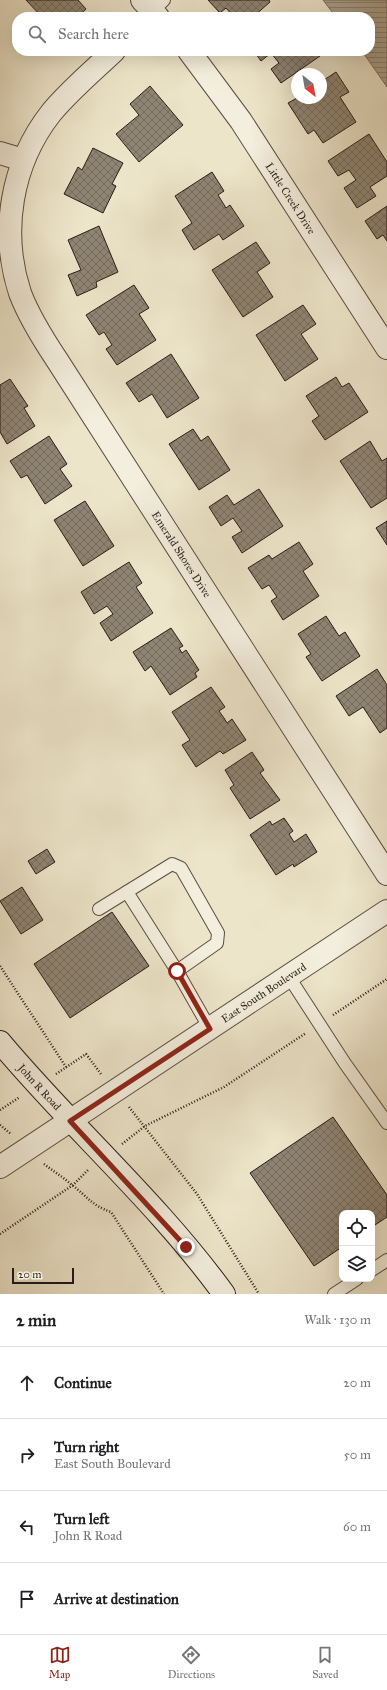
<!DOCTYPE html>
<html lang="en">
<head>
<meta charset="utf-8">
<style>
  body { margin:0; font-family:"IM FELL Great Primer",serif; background:#f6f6f6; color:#202124 }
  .controls { position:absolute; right:12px; bottom:12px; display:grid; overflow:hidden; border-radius:8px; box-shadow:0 4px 16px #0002 }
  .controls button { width:36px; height:36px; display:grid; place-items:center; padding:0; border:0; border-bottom:1px solid #e0e0e0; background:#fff; color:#202124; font:20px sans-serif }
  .compass { position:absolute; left:291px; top:68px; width:36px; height:36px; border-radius:50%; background:#fff; box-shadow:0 4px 16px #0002; rotate:149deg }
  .scale { position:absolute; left:12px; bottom:10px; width:62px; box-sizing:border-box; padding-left:4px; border:2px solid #2a1c16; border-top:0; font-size:11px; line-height:14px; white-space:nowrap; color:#2a1c16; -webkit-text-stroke:3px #f3eedd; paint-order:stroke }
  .stop { position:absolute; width:12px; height:12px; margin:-9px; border:3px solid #8f2418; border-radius:50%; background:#fff }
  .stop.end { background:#8f2418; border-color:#fff; box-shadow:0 1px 4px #0008 }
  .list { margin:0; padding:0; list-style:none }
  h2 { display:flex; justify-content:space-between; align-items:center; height:52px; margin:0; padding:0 16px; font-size:17px }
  h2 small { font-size:13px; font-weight:400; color:#757577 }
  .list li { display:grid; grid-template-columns:26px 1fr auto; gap:12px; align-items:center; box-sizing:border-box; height:72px; padding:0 16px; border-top:1px solid #e0e0e0 }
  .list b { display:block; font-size:15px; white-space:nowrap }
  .list p { margin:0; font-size:13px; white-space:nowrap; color:#757577 }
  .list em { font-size:13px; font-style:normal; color:#757577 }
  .icon { flex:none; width:22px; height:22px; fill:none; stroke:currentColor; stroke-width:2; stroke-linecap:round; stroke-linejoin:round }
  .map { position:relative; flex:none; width:387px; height:1294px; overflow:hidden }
  .search { position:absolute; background:#fff; box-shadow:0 4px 16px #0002; left:12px; right:12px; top:12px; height:44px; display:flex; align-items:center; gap:10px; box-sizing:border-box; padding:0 14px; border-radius:16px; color:#757577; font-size:15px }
  .sheet { height:340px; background:#fff }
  nav { display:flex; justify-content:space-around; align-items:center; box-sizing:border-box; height:56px; border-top:1px solid #e0e0e0; background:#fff; font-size:11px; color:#757577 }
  nav a { display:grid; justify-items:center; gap:2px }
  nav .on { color:#8f2418 }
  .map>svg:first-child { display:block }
</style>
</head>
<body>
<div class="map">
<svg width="387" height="1294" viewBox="0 0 387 1294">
  <defs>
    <pattern id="water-rules" width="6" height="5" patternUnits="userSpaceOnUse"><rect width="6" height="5" fill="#aba18d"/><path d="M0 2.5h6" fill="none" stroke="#8b8272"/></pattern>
    <pattern id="building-cross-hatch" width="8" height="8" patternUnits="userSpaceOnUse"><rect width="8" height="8" fill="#8f8574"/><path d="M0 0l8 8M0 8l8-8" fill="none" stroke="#756c5e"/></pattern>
  </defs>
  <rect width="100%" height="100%" fill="#ede5ca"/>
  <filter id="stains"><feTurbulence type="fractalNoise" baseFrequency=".005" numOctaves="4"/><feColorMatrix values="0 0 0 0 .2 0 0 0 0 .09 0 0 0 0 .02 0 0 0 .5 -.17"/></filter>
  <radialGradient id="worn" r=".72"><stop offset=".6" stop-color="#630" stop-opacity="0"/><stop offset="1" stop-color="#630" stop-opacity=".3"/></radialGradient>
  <path fill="url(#water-rules)" stroke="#776c5d" d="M323 0H387V87L362 51H370V17H336Z"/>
  <g fill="url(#building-cross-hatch)" stroke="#2a1c16">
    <path d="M26 0H78L86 9 77 17H42Z"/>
    <path d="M208 0H269L270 2 253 17H234L226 8 220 13Z"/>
    <path d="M254 51H316L320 56 281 83 271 69 279 63 271 53 261 61Z"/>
    <path d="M336 72 349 92 340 97 356 122 323 143 314 130 308 134 288 103 297 98H321V82Z"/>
    <path d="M150 86 183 125 139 162 116 134 139 115 130 104Z"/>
    <path d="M369 134 387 162V176L370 187 376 196 357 208 344 188 356 180 349 170 338 176 328 161Z"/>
    <path d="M93 148 123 163 112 184 116 186 103 213 64 194 78 167 82 170Z"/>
    <path d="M212 172 224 191 218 195 226 208 230 205 244 226 223 240 219 234 194 250 182 230 192 223 175 196Z"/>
    <path d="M387 206V241L383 235 377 239 365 221Z"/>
    <path d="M99 226 118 272 96 282 97 287 77 296 68 275 81 270 68 240Z"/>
    <path d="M256 242 270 263 257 272 273 297 243 317 212 270Z"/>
    <path d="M134 285 149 308 139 314 156 340 117 365 106 349 112 345 104 332 99 335 86 315Z"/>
    <path d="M303 305 316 324 301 334 318 359 285 381 256 335Z"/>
    <path d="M171 354 199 398 167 418 152 394 139 402 126 383Z"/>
    <path d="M336 377 342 387 349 383 368 412 325 440 312 421 319 416 306 396Z"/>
    <path d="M10 379 28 406 24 408 35 426 7 444 0 432V385Z"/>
    <path d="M193 429 201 441 208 436 230 470 199 490 169 444Z"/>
    <path d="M49 436 67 464 60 469 72 486 45 504 27 475 21 478 10 461Z"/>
    <path d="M370 441 382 461 387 458V498L371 508 340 461Z"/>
    <path d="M259 489 283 526 242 553 232 537 242 531 233 518 221 526 209 507 227 495 234 505Z"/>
    <path d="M85 501 114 546 83 566 54 520Z"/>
    <path d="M387 521V545L376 528Z"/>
    <path d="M299 542 313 564 303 571 319 596 283 620 271 601 277 597 269 585 262 589 248 568 269 555 272 559Z"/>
    <path d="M129 562 142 583 136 587 153 613 111 641 100 623 113 614 107 606 94 614 81 592Z"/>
    <path d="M326 616 339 636 345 632 360 656 322 681 306 657 311 654 298 634Z"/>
    <path d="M171 628 183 646 179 648 182 653 186 650 199 670 195 673 197 677 170 695 151 666 145 671 133 652Z"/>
    <path d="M377 669 387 685V728L380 733 363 707 349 716 336 696Z"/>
    <path d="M211 687 225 707 219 711 224 718 227 723 232 719 246 740 223 754 220 751 196 767 182 745 190 740 172 712Z"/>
    <path d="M252 752 264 770 260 773 280 800 250 819 230 788 234 785 225 770Z"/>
    <path d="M284 818 293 831 289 834 294 842 306 834 317 852 294 867 293 864 276 875 250 835 270 821 272 825Z"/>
    <path d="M47 849 55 862 36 874 28 861Z"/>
    <path d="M22 887 43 920 21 934 0 901Z"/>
    <path d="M112 912 149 966 70 1018 34 964Z"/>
    <path d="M333 1117 387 1195V1217L372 1227V1213H342V1247L314 1266 250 1173Z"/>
  </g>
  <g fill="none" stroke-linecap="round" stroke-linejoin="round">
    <g stroke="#5b4e43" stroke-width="14">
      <g id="service">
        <path d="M153 11 164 0"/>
        <path d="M127 892 177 971 210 1029"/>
        <path d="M99 909 172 864 181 868 218 933 217 943 177 971"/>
        <path d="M289 977 344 1062 387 1123"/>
        <path d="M372 1270 387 1260"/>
        <path d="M334 1294 357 1279"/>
      </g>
    </g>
    <g stroke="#5b4e43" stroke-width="24">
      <g id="minor">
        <path d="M142 0 158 17"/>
        <path id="s1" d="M114 51C93 71 69 91 51 113 11 164 0 232 20 293 29 317 43 339 57 360L387 874"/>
        <path id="s2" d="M189 51 241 121 387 348"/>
        <path d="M0 153 23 160"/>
      </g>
    </g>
    <g stroke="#5b4e43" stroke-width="24">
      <g id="tertiary">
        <path id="s3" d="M0 1167 387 911"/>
      </g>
    </g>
    <g stroke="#2a1c16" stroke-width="24">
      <g id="secondary">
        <path id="s4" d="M0 1042C72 1128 158 1203 224 1294"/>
      </g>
    </g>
    <g stroke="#2a1c16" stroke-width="2.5" stroke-dasharray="1 2" stroke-linecap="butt">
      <path d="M0 966 66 1067"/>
      <path d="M333 1015 387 979"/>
      <path d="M56 1074 86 1054 101 1074"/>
      <path d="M129 1107 197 1194 259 1294"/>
      <path d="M0 1110 20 1097"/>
      <path d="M0 1125 11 1134"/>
      <path d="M122 1144 145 1126 224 1087 306 1033"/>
      <path d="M44 1164C53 1171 63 1177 72 1185 88 1197 91 1205 111 1212L164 1294"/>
      <path d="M0 1234 73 1185 88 1170"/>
    </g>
    <use href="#service" stroke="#f3eedd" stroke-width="12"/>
    <use href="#minor" stroke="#f3eedd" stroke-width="22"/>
    <use href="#tertiary" stroke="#f3eedd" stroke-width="22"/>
    <use href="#secondary" stroke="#f3eedd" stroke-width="22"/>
  </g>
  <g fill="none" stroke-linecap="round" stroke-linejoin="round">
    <path stroke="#8f2418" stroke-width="5" d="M177 971 210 1029 70 1121 186 1247"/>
  </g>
  <g text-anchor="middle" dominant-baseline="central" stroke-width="3" stroke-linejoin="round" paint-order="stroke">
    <g font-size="11" fill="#2a1c16" stroke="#f3eedd">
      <text stroke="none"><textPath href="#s2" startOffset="179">Little Creek Drive</textPath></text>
      <text stroke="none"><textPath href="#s1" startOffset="586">Emerald Shores Drive</textPath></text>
      <text stroke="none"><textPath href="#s3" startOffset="316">East South Boulevard</textPath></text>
      <text stroke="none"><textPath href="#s4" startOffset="60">John R Road</textPath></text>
    </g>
  </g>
  <rect width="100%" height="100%" filter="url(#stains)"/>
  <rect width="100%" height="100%" fill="url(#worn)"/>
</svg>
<div class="controls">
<button><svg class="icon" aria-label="locate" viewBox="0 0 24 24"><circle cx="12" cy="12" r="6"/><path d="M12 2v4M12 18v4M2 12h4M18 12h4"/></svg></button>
<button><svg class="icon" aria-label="layers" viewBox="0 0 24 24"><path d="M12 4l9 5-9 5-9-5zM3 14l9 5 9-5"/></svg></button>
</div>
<svg class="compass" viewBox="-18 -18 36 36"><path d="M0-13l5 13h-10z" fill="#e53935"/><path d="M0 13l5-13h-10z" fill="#757577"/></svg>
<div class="scale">20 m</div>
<div class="stop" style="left:177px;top:971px"></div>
<div class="stop end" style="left:186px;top:1247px"></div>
<div class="search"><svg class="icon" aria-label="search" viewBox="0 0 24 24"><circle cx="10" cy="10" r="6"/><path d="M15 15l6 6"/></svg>Search here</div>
</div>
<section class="sheet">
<h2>2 min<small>Walk · 130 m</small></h2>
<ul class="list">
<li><svg class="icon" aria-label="ahead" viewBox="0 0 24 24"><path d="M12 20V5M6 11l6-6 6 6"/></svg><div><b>Continue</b></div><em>20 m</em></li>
<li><svg class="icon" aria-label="right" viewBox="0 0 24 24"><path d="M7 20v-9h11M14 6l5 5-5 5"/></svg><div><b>Turn right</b><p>East South Boulevard</p></div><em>50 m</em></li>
<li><svg class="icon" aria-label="left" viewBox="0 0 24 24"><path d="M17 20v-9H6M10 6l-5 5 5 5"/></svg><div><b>Turn left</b><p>John R Road</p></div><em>60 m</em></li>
<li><svg class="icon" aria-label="arrive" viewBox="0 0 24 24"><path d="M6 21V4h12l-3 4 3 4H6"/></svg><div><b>Arrive at destination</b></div></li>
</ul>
</section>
<nav>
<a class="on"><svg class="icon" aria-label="map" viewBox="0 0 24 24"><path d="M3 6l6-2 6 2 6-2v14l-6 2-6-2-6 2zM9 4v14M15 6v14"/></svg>Map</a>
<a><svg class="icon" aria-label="directions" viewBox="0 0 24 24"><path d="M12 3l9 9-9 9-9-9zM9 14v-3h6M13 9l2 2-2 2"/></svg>Directions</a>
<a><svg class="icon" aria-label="saved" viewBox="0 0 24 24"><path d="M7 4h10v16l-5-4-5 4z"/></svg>Saved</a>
</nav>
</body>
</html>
